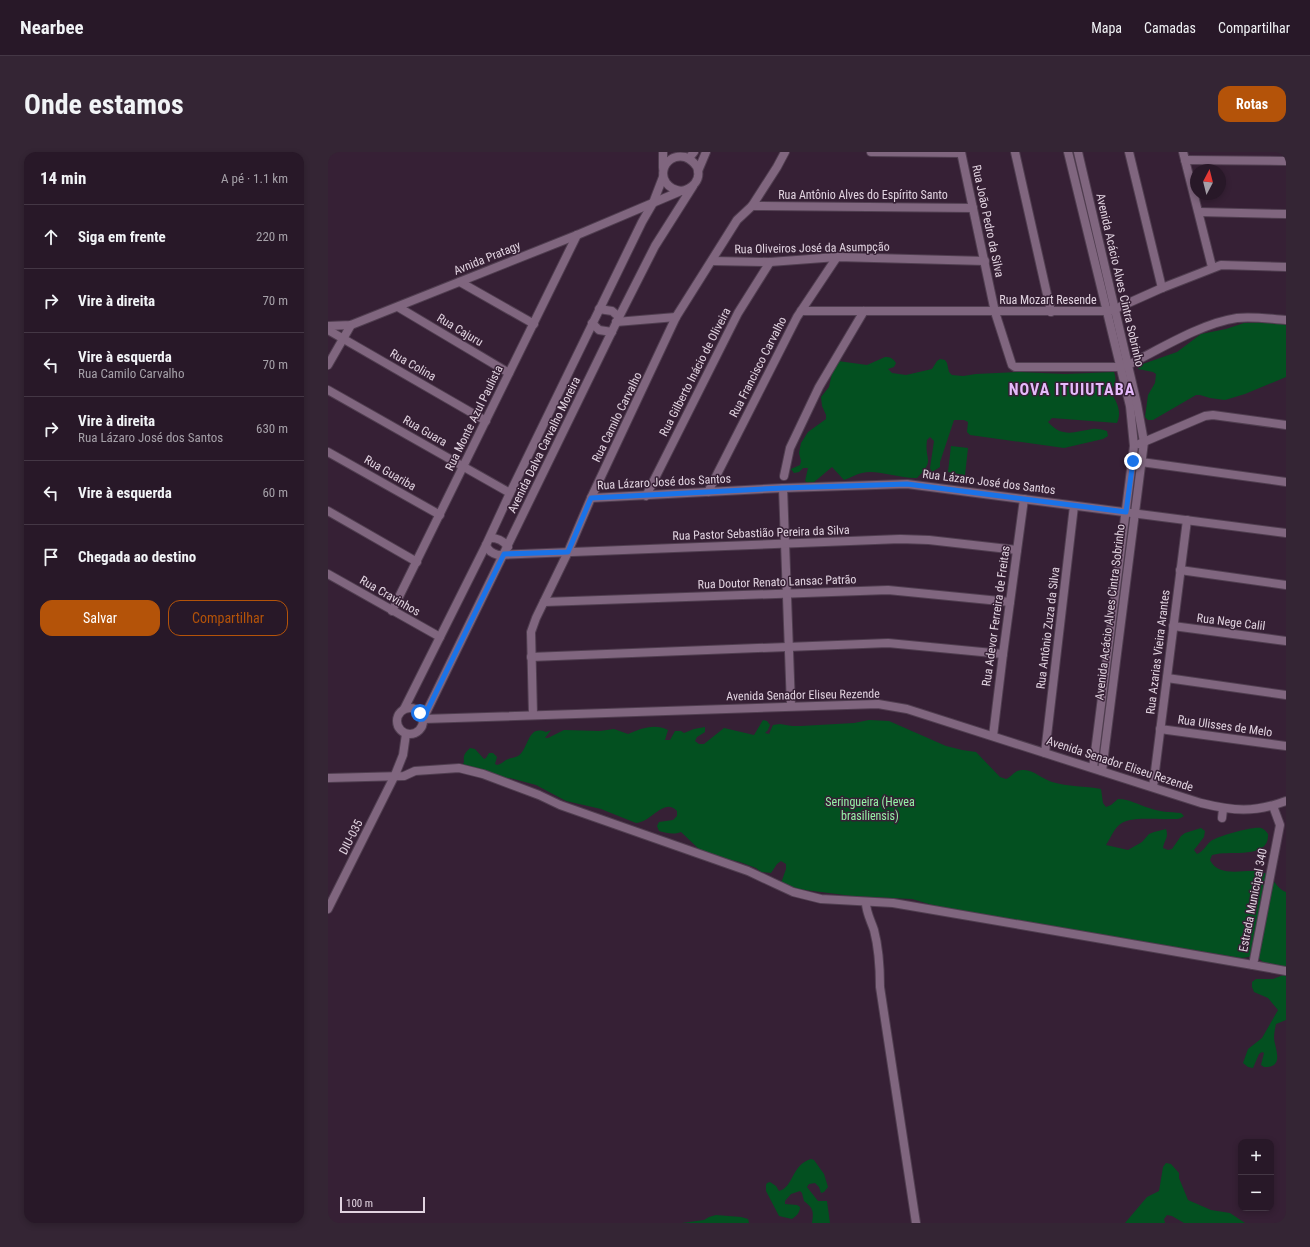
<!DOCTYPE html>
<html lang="pt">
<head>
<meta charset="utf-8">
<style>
  body { margin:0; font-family:"Roboto Condensed",sans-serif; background:#342534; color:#f1f3f6 }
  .controls { position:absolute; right:12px; bottom:12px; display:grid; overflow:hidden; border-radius:8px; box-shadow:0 2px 6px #0003 }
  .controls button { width:36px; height:36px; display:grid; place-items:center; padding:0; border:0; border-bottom:1px solid #443745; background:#281828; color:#f1f3f6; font:20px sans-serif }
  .compass { position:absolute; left:862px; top:12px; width:36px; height:36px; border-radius:50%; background:#281828; box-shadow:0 2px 6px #0003; rotate:7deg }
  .scale { position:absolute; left:12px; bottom:10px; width:85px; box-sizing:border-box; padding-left:4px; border:2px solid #e1d3e0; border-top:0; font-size:11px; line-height:14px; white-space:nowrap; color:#e1d3e0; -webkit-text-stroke:3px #362035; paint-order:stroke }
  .stop { position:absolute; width:12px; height:12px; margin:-9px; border:3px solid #1a73e8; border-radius:50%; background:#fff }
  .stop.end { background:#1a73e8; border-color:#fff; box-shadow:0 1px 4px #0008 }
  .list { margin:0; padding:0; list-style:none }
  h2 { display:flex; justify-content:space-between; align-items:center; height:52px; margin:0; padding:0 16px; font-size:17px }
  h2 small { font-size:13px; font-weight:400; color:#a5a0a8 }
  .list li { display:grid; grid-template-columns:26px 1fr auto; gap:12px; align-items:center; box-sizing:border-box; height:64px; padding:0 16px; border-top:1px solid #443745 }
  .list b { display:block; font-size:15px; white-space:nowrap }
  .list p { margin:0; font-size:13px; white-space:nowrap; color:#a5a0a8 }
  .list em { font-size:13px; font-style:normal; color:#a5a0a8 }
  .actions { display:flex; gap:8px; padding:12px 16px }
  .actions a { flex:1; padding:9px 0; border:1px solid #b45309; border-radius:12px; text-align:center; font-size:14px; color:#b45309 }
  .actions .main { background:#b45309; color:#fff }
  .icon { flex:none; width:22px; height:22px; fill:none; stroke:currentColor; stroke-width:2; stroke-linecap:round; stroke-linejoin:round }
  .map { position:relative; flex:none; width:958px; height:1071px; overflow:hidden; border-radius:12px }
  header { display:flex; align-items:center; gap:24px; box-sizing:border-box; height:56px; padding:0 20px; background:#281828; border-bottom:1px solid #443745 }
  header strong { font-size:19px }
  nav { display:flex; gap:22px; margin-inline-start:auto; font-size:14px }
  .intro { display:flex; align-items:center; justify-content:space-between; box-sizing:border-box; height:96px; padding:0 24px }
  h1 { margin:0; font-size:28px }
  .button { padding:10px 18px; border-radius:12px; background:#b45309; color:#fff; font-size:14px; font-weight:700 }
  main { display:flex; gap:24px; padding:0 24px }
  aside { flex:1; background:#281828; border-radius:12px; box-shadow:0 2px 6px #0003 }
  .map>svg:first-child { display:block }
</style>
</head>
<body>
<header>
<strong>Nearbee</strong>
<nav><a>Mapa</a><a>Camadas</a><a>Compartilhar</a></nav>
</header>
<div class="intro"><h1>Onde estamos</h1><a class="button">Rotas</a></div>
<main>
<aside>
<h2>14 min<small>A pé · 1.1 km</small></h2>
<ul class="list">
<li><svg class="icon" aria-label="ahead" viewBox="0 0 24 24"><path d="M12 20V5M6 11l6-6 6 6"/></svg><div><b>Siga em frente</b></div><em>220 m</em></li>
<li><svg class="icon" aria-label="right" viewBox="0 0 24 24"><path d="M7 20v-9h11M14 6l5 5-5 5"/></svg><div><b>Vire à direita</b></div><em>70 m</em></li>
<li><svg class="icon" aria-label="left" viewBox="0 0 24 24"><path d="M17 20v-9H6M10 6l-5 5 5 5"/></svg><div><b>Vire à esquerda</b><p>Rua Camilo Carvalho</p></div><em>70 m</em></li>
<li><svg class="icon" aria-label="right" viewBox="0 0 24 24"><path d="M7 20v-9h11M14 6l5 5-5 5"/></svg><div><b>Vire à direita</b><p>Rua Lázaro José dos Santos</p></div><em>630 m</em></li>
<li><svg class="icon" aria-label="left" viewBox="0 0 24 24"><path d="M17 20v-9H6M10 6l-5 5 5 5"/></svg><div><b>Vire à esquerda</b></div><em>60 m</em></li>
<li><svg class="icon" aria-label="arrive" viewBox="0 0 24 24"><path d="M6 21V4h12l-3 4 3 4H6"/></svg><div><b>Chegada ao destino</b></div></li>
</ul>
<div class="actions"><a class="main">Salvar</a><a>Compartilhar</a></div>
</aside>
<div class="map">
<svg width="958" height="1071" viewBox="0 0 958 1071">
  <rect width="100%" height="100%" fill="#362035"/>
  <g fill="#035020">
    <path d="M940 170 958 172V225L917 242 897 248 882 246 872 243H868L825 268H820L817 265 820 243 827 231 828 222 825 220 810 217 812 213 849 200 873 182 898 177 916 171Z"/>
    <path d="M557 205C562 205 565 206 568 211L566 215 560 217 564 221 578 223 604 217 609 209 612 207 617 208 619 211 621 220 624 223 635 224 648 222 691 220 737 222 786 220C789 228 787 232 783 240 789 251 794 259 789 271L724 266 720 270C734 286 746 280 764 277 769 276 775 278 779 279L780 284 775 287 736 296 642 283 639 280 640 270 636 268H626L612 310V315L604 320 602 316 606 289 602 285 599 288C596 309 608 307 589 326 572 327 549 317 534 321 528 322 522 326 516 328L504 315 485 331 481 332 477 329 480 316H475L471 320 466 321 463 317 472 313 473 309 471 301 473 291 480 280 498 267V263L494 254 493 245 501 235 504 221 510 209 539 213Z"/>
    <path d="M623 294 640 296 637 323 620 320Z"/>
    <path d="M435 568 439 569 442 573 440 578 437 581 441 582 445 573 452 572 464 574H473L526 571 541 568 561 569 618 594 634 598 648 600 672 625 678 627C685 624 687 617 696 618 706 618 714 627 724 630 740 635 757 634 773 637L775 651 778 655 783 653 790 647C802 647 810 653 821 656 831 660 842 660 853 661L856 664C851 668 848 667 842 667 828 668 800 663 790 674 785 679 782 687 778 693L800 698 814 690 821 682 826 680 838 677C841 686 836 688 835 696L840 698 844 697 853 684 857 681 873 676 877 679 876 685 866 698 869 702C876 699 878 693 883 689 890 684 925 674 933 676 936 677 938 679 940 682 942 707 903 699 889 702L884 703 882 708C891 727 918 716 934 720 945 723 948 737 958 740V817L936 811 928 804 913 806 611 755 584 747 524 744 462 736 453 731 458 717V712L453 709 449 712 443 721 433 720 428 716 412 710 383 703 373 699 353 680C345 683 339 681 331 679L329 674 331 670 345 668 349 664V659C336 645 324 670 308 671L273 657 238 649 208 633 182 626H172L134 614 136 610C135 603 137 601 142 596L147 597 156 607 158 606 161 601H165L169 605 167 612 169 613C173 612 175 610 178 608 181 606 186 606 190 604 201 597 199 572 218 580L223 578 217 586H220L236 578 272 579 286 577 300 582C312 577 326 571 340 578L337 588H342L347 579H353L356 581 366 577 377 575V580L369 585 367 589 371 592H376L396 576 426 583Z"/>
    <path d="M958 822V868L948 872C947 877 946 881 946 886 947 897 957 916 936 915L933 913 936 901 934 900 931 902 925 916 920 915 915 911 920 897 934 886 950 858 940 846 926 840 924 835V830L928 827H945Z"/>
    <path d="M483 1007 486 1008 496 1022 500 1035 496 1040 493 1041 491 1035 487 1031 481 1032 479 1035 490 1049H499L502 1071H484C486 1059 485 1056 476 1049L474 1041 472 1039 463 1042 457 1049V1052L469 1053 472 1055C472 1061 468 1064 464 1067L451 1064 438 1039V1033L439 1031 442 1030 448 1034 451 1039C466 1035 463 1013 483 1007Z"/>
    <path d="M838 1011 843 1012 851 1021V1026L860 1048 883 1058 902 1061 917 1071H856L844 1064 839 1063 836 1067 837 1071H797L819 1045 831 1039 835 1015Z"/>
    <path d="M388 1063 413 1065 420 1067 421 1071H354L376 1068 381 1065Z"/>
  </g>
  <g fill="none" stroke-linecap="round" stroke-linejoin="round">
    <g stroke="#503e50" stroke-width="10">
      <g id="minor">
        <path d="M335 0V16"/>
        <path d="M543 0 633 1"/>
        <path d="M633 0 667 160 684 213 687 215H791L800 213C832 197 874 171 909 166 925 164 942 167 958 168"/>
        <path d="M687 0 723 160"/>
        <path d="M740 0 802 254 806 294 765 616"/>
        <path d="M750 0 809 252 816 290 774 619"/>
        <path d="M801 0 834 136"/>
        <path d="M855 0 884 115"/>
        <path d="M361 6 366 0"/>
        <path d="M857 8 958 9"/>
        <path d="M370 19 378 0"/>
        <path d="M424 54 645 56"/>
        <path d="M871 60 958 62"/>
        <path d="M384 109 442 110 509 105 657 109"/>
        <path d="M132 130 206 172"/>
        <path d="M70 155 181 221"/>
        <path d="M271 157 284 159 291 165"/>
        <path d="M473 159H779L787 157 834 136 893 113 958 115"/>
        <path d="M288 170 348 165"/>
        <path d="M264 171 271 178 284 180"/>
        <path d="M0 174 23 173 249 83 353 39C364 37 374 28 369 15 366 10 362 7 357 5 334 0 324 34 353 39"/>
        <path d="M0 178 158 269"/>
        <path d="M0 213 23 173"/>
        <path d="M0 238 182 341"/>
        <path d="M811 292 877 264 885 263 958 273"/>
        <path d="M0 300 112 363"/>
        <path d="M813 310 958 330"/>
        <path d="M456 324 462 296 491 235 536 159"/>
        <path d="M455 336 463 554"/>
        <path d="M380 340 469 165 509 105"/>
        <path d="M318 344 410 161 442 110"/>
        <path d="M263 346 455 336 579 332 958 381"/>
        <path d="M0 359 89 410"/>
        <path d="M162 386C170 386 175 388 180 395"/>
        <path d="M158 393C160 399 164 401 170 403L572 387 601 388 689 398"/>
        <path d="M852 418 958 433"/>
        <path d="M0 422 112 485"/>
        <path d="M216 450 560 438 682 450"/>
        <path d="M64 459 249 83"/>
        <path d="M845 474 958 489"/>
        <path d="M203 505 560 491 675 502"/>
        <path d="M839 526 958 543"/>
        <circle cx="82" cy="569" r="13"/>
        <path d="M76 557 158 393 182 341 314 70 325 51 335 25"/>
        <path d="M205 563 203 480 208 466 240 400 263 346 348 165 409 68 424 54 449 15 457 0"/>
        <path d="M95 567 550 552 579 557 873 651C905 659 926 661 958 649"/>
        <path d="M95 567 291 165 327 94 365 34"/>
        <path d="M832 577 958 594"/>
        <path d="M665 584 675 502 696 347"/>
        <path d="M717 601 746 354"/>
        <path d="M0 626 76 624 87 619 131 616 155 622 211 643 232 653 420 719 465 740 493 747 565 751 925 813"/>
        <path d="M825 635 859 368"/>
        <path d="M945 654 952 673 925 813 958 819"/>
        <path d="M894 666 895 657"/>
        <path d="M538 751C538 760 543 769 546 778 551 797 552 816 552 835L588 1071"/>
        <path d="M0 757 67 623 75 603 78 582"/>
      </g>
    </g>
    <use href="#minor" stroke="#80667f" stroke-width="8"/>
  </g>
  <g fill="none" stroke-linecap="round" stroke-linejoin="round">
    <path stroke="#1a73e8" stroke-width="5" d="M92 561 95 567 176 402 240 400 263 346 455 336 579 332 798 360 805 309"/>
  </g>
  <g text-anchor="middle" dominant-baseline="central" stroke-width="3" stroke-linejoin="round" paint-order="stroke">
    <g font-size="12" fill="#e1d3e0" stroke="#362035">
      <text x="535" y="43">Rua Antônio Alves do Espírito Santo</text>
      <text transform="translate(660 69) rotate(78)">Rua João Pedro da Silva</text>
      <text transform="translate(484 96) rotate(-1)">Rua Oliveiros José da Asumpção</text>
      <text transform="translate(159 106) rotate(-22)">Avnida Pratagy</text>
      <text transform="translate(792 128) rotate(77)">Avenida Acácio Alves Cintra Sobrinho</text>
      <text x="720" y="148">Rua Mozart Resende</text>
      <text transform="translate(132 178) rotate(31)">Rua Cajuru</text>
      <text transform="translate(85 213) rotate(30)">Rua Colina</text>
      <text transform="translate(430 215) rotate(-63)">Rua Francisco Carvalho</text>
      <text transform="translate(367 220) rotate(-63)">Rua Gilberto Inácio de Oliveira</text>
      <text transform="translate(289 265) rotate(-64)">Rua Camilo Carvalho</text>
      <text transform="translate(146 266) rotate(-64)">Rua Monte Azul Paulista</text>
      <text transform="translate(97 279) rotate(30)">Rua Guara</text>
      <text transform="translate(216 293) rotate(-64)">Avenida Dalva Carvalho Moreira</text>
      <text transform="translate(62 321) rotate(30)">Rua Guariba</text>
      <text transform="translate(336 330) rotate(-3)">Rua Lázaro José dos Santos</text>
      <text transform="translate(661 330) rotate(7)">Rua Lázaro José dos Santos</text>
      <text transform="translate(433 381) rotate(-2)">Rua Pastor Sebastião Pereira da Silva</text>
      <text transform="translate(449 430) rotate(-2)">Rua Doutor Renato Lansac Patrão</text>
      <text transform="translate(62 444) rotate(30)">Rua Cravinhos</text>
      <text transform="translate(782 460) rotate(-83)">Avenida Acácio Alves Cintra Sobrinho</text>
      <text transform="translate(668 464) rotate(-82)">Rua Adevor Ferreira de Freitas</text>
      <text transform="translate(903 470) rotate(7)">Rua Nege Calil</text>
      <text transform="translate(720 476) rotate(-83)">Rua Antônio Zuza da Silva</text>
      <text transform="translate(830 500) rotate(-83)">Rua Azarias Vieira Arantes</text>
      <text transform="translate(475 543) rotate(-1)">Avenida Senador Eliseu Rezende</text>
      <text transform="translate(897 574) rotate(8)">Rua Ulisses de Melo</text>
      <text transform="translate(792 612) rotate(18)">Avenida Senador Eliseu Rezende</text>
      <text transform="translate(23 685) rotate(-63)">DIU-035</text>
      <text transform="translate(925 748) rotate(-79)">Estrada Municipal 340</text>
    </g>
    <g font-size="12" fill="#95f2a7" stroke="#362035">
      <text x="542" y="650">Seringueira (Hevea<tspan x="542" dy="14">brasiliensis)</tspan></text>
    </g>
    <g font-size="16" font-weight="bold" letter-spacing="1" fill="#e5bafb" stroke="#362035">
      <text x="744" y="237">NOVA ITUIUTABA</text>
    </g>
  </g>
</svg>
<div class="controls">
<button>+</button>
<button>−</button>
</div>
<svg class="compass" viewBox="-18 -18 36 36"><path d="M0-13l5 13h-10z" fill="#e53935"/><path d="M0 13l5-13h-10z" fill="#a5a0a8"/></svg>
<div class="scale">100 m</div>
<div class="stop" style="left:92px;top:561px"></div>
<div class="stop end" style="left:805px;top:309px"></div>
</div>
</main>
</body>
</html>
